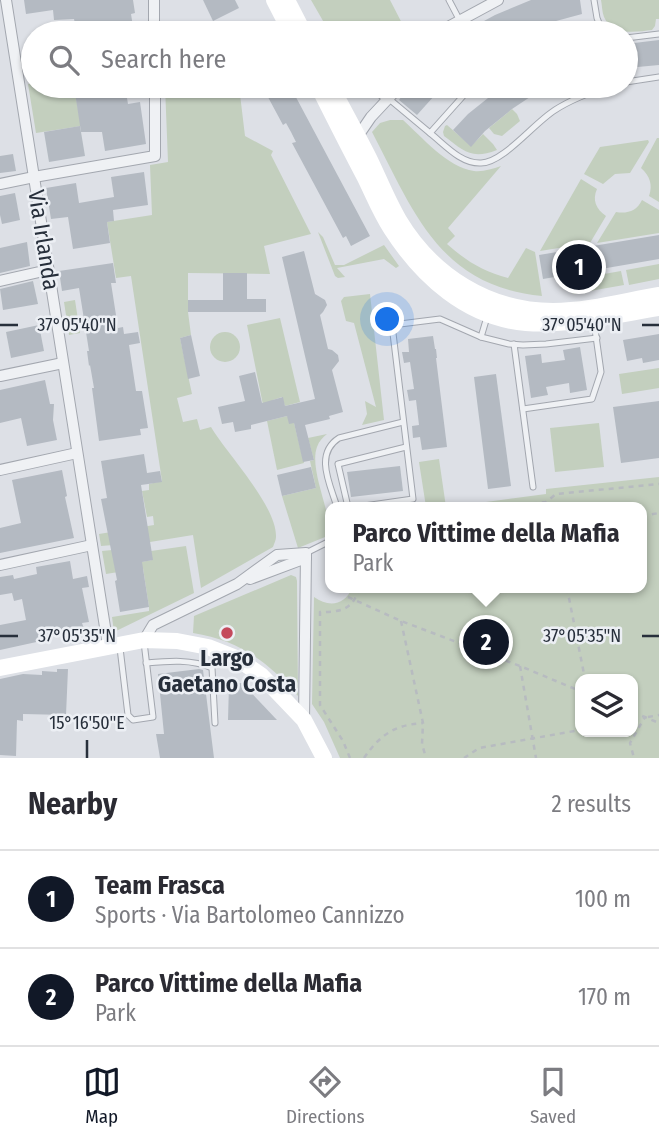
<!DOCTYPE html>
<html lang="en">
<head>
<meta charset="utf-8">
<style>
  body { margin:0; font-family:"Fira Sans Condensed",sans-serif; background:#f2f2f3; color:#2b2b33 }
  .controls { position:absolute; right:21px; bottom:21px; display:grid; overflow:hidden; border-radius:14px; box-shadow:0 2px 5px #0004 }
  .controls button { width:63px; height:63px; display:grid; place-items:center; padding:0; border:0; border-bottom:2px solid #e1e1e2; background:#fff; color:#2b2b33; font:35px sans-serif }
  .you { position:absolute; left:388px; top:320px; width:24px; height:24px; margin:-18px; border:5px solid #fff; border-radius:50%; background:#1a73e8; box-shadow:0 0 0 10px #1a73e833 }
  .badge { display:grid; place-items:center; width:46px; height:46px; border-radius:50%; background:#111827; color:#fff; font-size:23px; font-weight:700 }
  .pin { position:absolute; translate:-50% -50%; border:4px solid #fff; box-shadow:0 2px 7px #0006 }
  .popup { position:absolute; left:325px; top:502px; width:322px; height:91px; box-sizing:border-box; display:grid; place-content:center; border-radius:14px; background:#fff; filter:drop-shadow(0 2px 5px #0005); font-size:23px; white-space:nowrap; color:#7c7c81 }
  .popup b { font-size:26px; color:#2b2b33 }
  .popup::after { content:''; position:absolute; left:50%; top:100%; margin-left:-14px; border:14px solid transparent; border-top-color:#fff }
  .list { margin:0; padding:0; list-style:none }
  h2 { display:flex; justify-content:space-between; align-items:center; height:91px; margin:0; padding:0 28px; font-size:30px }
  h2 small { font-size:23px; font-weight:400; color:#7c7c81 }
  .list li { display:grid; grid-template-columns:46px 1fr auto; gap:21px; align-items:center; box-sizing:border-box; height:98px; padding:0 28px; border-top:2px solid #e1e1e2 }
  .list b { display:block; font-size:26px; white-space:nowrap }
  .list p { margin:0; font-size:23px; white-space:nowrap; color:#7c7c81 }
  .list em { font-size:23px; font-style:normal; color:#7c7c81 }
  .icon { flex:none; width:38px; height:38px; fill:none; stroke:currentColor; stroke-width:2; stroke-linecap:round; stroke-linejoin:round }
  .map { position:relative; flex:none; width:659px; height:758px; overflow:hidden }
  .search { position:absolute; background:#fff; box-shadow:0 2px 5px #0004; left:21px; right:21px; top:21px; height:77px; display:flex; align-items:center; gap:18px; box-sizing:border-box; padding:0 24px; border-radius:38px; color:#7c7c81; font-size:26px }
  .sheet { height:287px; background:#fff }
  nav { display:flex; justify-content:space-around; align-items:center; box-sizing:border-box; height:98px; border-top:2px solid #e1e1e2; background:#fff; font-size:19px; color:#7c7c81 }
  nav a { display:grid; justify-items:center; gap:4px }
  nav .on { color:#111827 }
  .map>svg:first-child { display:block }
</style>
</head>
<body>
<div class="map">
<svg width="659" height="758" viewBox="0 0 659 758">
  <rect width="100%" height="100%" fill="#dde0e6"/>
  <g fill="#c3cfbe" fill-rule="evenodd">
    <path d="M311 0H390L407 33H330Z"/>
    <path d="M601 0H659V19H656L655 26 652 30C636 32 612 36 604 17 602 12 602 5 601 0Z"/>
    <path d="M33 83V86H74L81 126 36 133 28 84Z"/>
    <path d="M165 86H239L245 136 273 151 271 155 311 234 264 246 270 274 188 273V312L191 335 180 338 192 394 177 398 183 422 197 419 200 430 211 427C227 454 277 506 276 537 276 540 274 544 273 547L201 588 193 535 150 542 101 546 99 534 154 525 153 516 147 517 142 491 149 490V484L162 481 131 276 116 278 107 222 152 215 150 165 168 162Z"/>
    <path d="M512 109 517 114 520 121 502 136 494 134 489 128Z"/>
    <path d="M390 120H403C421 136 448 168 474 171 483 172 492 169 501 166L448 228 455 236 447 244C466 261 484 272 508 278L526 248 535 252 542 296C439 286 414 212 372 132L380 123Z"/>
    <path d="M447 125 471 146 483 134 493 144 497 150C471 160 464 151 444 136L443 132 445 126Z"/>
    <path d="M657 138H659V202L649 196C653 185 650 176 641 168Z"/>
    <path d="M648 140 649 142 630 173 615 174 603 184 584 174 600 147Z"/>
    <path d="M581 179 597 189C592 200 596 209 606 216L590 243 540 251Z"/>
    <path d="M642 200 659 210V233L597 243 616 212C627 214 637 211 642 200Z"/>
    <path d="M318 232 323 237 335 265H344L384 245 399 266 396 268 384 259 337 268 345 277 338 278 335 276Z"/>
    <path d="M659 264V279L629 285 626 270Z"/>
    <path d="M621 271 624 285 573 294 570 280Z"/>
    <path d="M370 294 384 420 362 425 367 414 365 401 376 407 354 323 346 321 341 301 344 297Z"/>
    <path d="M75 300 80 333 69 335 64 302Z"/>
    <path d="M280 318 300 402 285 406 282 397 273 400 264 410 247 325Z"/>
    <circle cx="225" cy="347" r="15"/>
    <path d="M659 368V388L622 394 619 374Z"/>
    <path d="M287 416 294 423 304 463 277 470 267 421Z"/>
    <path d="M599 423 604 467 555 472 550 428Z"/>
    <path d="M327 434C323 437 319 441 317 447 309 469 330 509 330 535L298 548 282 496 316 488 310 461 314 460 308 438Z"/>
    <path d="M439 459 446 507H426L419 462Z"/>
    <path d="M659 477V758H340L324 722 312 704 314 597C329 608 345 605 352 588H642V507H449L546 494V489ZM633 679V732H580V679Z"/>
    <path d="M186 546 194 593 114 632 112 617 149 611V607L143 568 106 574 102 551 112 550 115 567 152 560 151 551Z"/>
    <path d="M291 575 296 577 297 581 298 696C268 662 239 640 193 633L194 616Z"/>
  </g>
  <g fill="#b4bac2">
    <path d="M24 0H133L135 13 131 14 134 33H113L112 28 92 31V33H77L74 19 54 20 53 10 26 14Z"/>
    <path d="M203 0H235L239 8 213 21Z"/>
    <path d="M531 0H580L582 14 545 24 522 33H462L495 15Z"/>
    <path d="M659 40V65L627 68 626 44Z"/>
    <path d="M74 86H125L128 104 140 102 146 144 105 151 102 132H81Z"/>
    <path d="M262 86H290L370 236 351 246 346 236 343 238 292 143 296 142 291 132 286 123 283 125Z"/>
    <path d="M409 86H443L417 115 399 100Z"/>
    <path d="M503 86H553L533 95 512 109 485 131 471 147 453 130 468 114Z"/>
    <path d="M80 126 85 156 49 162 44 132Z"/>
    <path d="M13 154 16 171 0 173V156Z"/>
    <path d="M144 172 148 205 113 210 114 221 107 222 110 243 73 249 68 217 51 219 46 188 76 183 79 203 114 197 111 177Z"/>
    <path d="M15 193 20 220 2 224 0 215V196Z"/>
    <path d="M659 235V259L543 279 539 255Z"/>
    <path d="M27 242 30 266 0 273V248Z"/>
    <path d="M304 251 315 294 325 300 327 305 323 312 320 315 328 349 332 350 338 355 339 361 332 370 343 412 329 416 330 419 305 425 314 460 303 462 294 423 289 424 287 416 251 425V429L235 432 233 422 222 424 218 407 245 401 239 376 255 372 262 403 283 397 285 406 315 399 282 257Z"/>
    <path d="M113 263 116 283H111L118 328 123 327 124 334 138 332 140 343 129 345 136 391H142L148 428 140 429 141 435 99 441 92 388H94L90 365 89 366 87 351H89L79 288 62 291 59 271Z"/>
    <path d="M223 273H247V299H266V312H188V300H223Z"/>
    <path d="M33 281 38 304 3 310 0 289Z"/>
    <path d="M39 325 44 351 11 358 6 332Z"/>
    <path d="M659 334V360L643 363 642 358 627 361 623 340Z"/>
    <path d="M191 335 200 376 188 379 180 338Z"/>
    <path d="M433 336 435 349H436L437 358H436L447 447 422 450 420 437 413 438 412 426 419 425 416 400 409 401 407 390 414 389 410 362 404 363 402 352H409L408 339Z"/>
    <path d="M580 347 587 390 570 393 569 383 546 387 548 395 531 398 525 356 541 354 542 363 565 360 563 350Z"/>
    <path d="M496 374 511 486 488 489 474 377Z"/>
    <path d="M45 380 50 404H54L53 420 57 440 27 446 21 418 0 423V390Z"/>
    <path d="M659 401V458L621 463 613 407Z"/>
    <path d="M144 454 147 473 160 471 162 482 141 485 153 560 142 562 149 607 120 612 115 581 117 580 101 499 107 498 101 461Z"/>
    <path d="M400 466 403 491 351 497 347 472Z"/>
    <path d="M311 467 316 488 282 496 277 475Z"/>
    <path d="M62 470 67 496 65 497 74 538 0 553V528L21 523 12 480Z"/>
    <path d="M70 561 73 579 87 576 89 587 82 588 89 622 82 623 84 629 40 637 41 641 0 650V625L26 620 22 599 14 601 12 593 0 595V577L13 575 14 579 37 574 36 567Z"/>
    <path d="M57 669H68L66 715 23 714V721L17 720 16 756 0 755V679L23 674 42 675V671L57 672Z"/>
    <path d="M199 669 203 670 214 758H160L156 734H164L158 674Z"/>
    <path d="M242 683 277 720H228L229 684Z"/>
  </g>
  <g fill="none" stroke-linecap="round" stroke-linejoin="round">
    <g stroke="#a3a7af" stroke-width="7">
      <g id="lane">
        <path d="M449 0 460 21"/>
        <path d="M594 0 597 18 601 28"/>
        <path d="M561 33 601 28 608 33"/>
        <path d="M626 38 659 34"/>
        <path d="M626 82 659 77"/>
        <path d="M388 98 430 133 472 86"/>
        <path d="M430 133C445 145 461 164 481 163 503 163 534 123 555 110 572 99 591 92 610 86"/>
        <path d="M481 337 487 317"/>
        <path d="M514 344 533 487"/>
        <path d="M523 409 592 399 601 372 594 322"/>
        <path d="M337 507C330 484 314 454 339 438L403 422"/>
        <path d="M348 507 338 464 406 447"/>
        <path d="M357 507 413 499 392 325 440 319 481 337 509 344 523 345 546 344 597 338"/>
        <path d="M306 553 330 541"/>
        <path d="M120 648 128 715 133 720 153 717 144 642"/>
        <path d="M146 663C169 661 192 659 212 668L215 723"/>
      </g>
    </g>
    <g stroke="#a3a7af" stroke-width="12">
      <g id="street">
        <path d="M6 0 108 646"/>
        <path d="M154 0V33"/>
        <path d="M437 33 498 0"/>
        <path d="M372 86 388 98"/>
        <path d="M358 136 371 117 400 86"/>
        <path d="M0 184 34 177 155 156V86"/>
        <path d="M0 281 48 270"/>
        <path d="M0 376 63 363"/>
        <path d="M0 470 77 453"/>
        <path d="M0 565 92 545"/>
        <path d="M250 579 306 558"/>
        <path d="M144 640 153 625 237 584 277 555 306 553 304 720"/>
      </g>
    </g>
    <g stroke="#b7bbc0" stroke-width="2.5" stroke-dasharray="5 5" stroke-linecap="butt">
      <path d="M502 507 546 502 556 494 659 484"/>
      <path d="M642 516 659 513"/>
      <path d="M567 588 585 679"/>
      <path d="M348 597 401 621 520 666 580 691"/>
      <path d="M401 621 423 723 422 744 426 758"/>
      <path d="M520 666 536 758"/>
      <path d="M633 712 659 723"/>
      <path d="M648 717 659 715"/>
      <path d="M633 720 645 717 630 743 634 758"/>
      <path d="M350 758 343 741 320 705V612C341 612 353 610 359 588"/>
      <path d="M364 758C380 735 394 725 423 723"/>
      <path d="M464 758 479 748 580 730"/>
    </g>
    <use href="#lane" stroke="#eff1f4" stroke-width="5"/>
    <use href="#street" stroke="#eff1f4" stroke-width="10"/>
    <g stroke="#fff" stroke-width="16">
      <path d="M274 0 291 33"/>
      <path d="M287 0 304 33"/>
      <path d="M318 86C333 116 348 146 364 176 373 194 380 212 391 229 422 277 467 318 526 323 570 326 616 315 659 308"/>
      <path d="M331 86C344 111 358 136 371 162 380 181 388 201 399 220 432 275 488 311 553 311 588 311 624 301 659 295"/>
      <path d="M0 668 144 640 177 641 208 647 236 658 261 675 304 720 324 758"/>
    </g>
  </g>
  <path fill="none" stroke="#272f3b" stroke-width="2.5" d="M0 325H18M642 325H659M0 636H18M642 636H659M87 740V758"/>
  <circle fill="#c4495b" stroke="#eceff4" stroke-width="2.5" cx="227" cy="633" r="7"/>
  <g text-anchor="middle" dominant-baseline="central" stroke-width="5" stroke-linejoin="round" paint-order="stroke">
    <g font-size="23" fill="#272f3b" stroke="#eceff4">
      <text transform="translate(44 240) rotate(81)">Via Irlanda</text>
    </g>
    <g font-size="23" font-weight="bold" fill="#272f3b" stroke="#eceff4">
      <text x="227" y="658">Largo<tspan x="227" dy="26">Gaetano Costa</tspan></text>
    </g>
  </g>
  <g font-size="18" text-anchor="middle" fill="#272f3b" stroke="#eceff4" stroke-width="5" stroke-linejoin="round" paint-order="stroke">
    <text x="77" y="331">37°05'40"N</text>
    <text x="582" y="331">37°05'40"N</text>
    <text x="77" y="642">37°05'35"N</text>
    <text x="582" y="642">37°05'35"N</text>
    <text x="87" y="729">15°16'50"E</text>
  </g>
</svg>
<div class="controls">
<button><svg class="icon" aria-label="layers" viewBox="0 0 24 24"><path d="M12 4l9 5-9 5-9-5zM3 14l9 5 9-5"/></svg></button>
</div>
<div class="you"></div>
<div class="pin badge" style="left:579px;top:267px">1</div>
<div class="pin badge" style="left:486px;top:642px">2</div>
<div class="popup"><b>Parco Vittime della Mafia</b>Park</div>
<div class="search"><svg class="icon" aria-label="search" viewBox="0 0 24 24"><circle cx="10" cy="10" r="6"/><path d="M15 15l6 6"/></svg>Search here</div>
</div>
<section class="sheet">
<h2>Nearby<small>2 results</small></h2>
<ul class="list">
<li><span class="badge">1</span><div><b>Team Frasca</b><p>Sports · Via Bartolomeo Cannizzo</p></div><em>100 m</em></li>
<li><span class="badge">2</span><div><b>Parco Vittime della Mafia</b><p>Park</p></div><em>170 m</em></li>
</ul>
</section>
<nav>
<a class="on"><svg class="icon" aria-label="map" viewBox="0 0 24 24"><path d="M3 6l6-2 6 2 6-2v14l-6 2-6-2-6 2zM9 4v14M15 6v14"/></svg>Map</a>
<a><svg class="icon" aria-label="directions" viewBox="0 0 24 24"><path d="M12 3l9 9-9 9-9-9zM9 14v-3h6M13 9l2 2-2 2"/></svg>Directions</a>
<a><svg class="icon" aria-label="saved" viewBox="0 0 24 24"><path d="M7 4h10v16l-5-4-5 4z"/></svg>Saved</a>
</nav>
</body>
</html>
